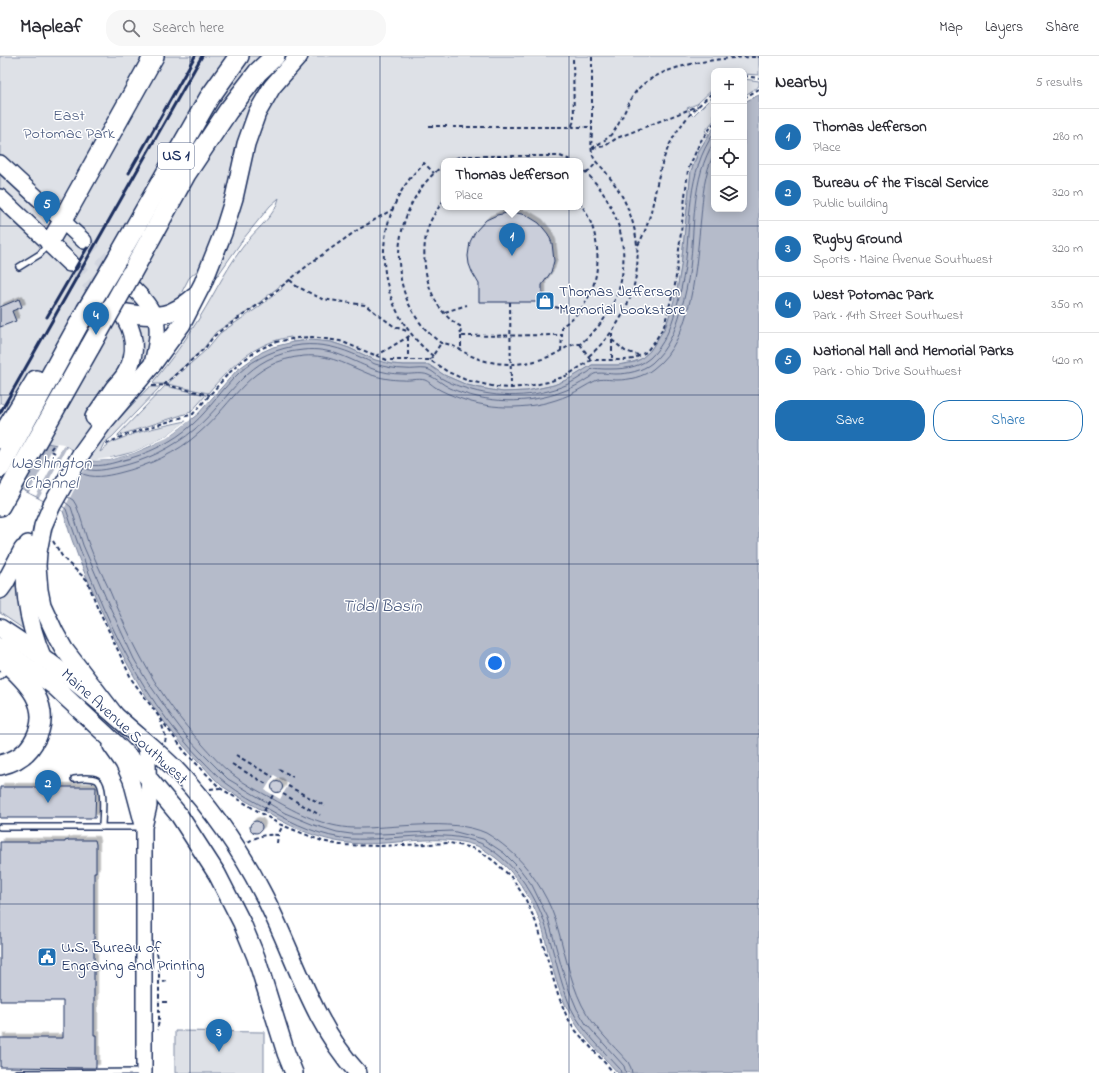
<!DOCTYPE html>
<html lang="en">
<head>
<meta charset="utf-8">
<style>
  body { margin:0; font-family:"Indie Flower",sans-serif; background:#f7f7f7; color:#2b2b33 }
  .controls { position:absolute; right:12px; top:12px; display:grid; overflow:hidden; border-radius:8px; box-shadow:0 2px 10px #0003 }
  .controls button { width:36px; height:36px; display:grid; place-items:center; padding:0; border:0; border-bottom:1px solid #e1e1e2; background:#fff; color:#2b2b33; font:20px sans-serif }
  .you { position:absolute; left:495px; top:607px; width:14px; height:14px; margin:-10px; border:3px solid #fff; border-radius:50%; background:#1a73e8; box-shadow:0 0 0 6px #1a73e833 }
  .badge { display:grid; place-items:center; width:26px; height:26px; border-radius:50%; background:#1f6fb2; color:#fff; font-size:13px; font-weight:700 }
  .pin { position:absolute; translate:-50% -33px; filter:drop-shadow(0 1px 2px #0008) }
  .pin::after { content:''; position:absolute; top:21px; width:14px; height:12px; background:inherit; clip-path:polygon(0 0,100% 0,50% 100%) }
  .popup { position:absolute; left:441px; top:102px; width:142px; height:52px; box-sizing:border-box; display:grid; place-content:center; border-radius:8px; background:#fff; filter:drop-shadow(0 1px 3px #0005); font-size:13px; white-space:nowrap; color:#7c7c81 }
  .popup b { font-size:15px; color:#2b2b33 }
  .popup::after { content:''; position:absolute; left:50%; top:100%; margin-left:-8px; border:8px solid transparent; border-top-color:#fff }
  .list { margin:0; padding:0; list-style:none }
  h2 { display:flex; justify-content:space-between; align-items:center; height:52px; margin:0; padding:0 16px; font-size:17px }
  h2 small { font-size:13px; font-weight:400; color:#7c7c81 }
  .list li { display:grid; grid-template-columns:26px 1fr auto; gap:12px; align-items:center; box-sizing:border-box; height:56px; padding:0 16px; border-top:1px solid #e1e1e2 }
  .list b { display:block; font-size:15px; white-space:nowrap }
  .list p { margin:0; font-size:13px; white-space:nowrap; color:#7c7c81 }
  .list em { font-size:13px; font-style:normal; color:#7c7c81 }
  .actions { display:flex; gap:8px; padding:12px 16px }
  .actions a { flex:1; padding:9px 0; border:1px solid #1f6fb2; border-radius:16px; text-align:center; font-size:14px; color:#1f6fb2 }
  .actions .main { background:#1f6fb2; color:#fff }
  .icon { flex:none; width:22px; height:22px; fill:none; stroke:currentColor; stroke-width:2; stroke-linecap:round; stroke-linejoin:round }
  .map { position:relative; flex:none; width:759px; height:1017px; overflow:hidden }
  header { display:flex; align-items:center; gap:24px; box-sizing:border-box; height:56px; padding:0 20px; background:#fff; border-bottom:1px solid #e1e1e2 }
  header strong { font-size:19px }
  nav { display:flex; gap:22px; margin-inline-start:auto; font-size:14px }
  .search { width:280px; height:36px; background:#f7f7f7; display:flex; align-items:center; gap:10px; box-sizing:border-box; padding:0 14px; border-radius:16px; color:#7c7c81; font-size:15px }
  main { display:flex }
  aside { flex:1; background:#fff }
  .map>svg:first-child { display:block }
</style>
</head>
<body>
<header>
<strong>Mapleaf</strong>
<div class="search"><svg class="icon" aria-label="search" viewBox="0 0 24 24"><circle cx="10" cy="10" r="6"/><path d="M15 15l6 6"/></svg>Search here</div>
<nav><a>Map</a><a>Layers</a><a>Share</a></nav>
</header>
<main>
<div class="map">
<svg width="759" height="1017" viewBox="0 0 759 1017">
  <defs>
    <filter id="shadow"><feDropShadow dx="3.5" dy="-3.5" stdDeviation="0" flood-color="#0004"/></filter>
  </defs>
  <rect width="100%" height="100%" fill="#fff"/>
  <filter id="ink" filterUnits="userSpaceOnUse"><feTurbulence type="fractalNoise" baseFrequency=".025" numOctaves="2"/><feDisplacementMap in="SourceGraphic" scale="8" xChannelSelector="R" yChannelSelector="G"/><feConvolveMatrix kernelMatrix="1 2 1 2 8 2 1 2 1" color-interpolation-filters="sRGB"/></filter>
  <g filter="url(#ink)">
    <g fill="#dee1e7" stroke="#7c88a2" fill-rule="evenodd">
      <path d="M0 0H759V19L744 18V15H714V32L697 48 687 52 689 55 690 54 689 56 693 60 714 39V64L705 75 709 78 697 99 691 115 681 211 677 235 670 259 661 280 650 295 641 303 630 307 618 309H592L571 322 554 329 527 335 503 336 480 332 467 329 444 319 429 309H403L391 308 375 304 349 292 331 286 302 285 293 286 291 281C255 286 230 311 208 337L167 328 206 294 220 277 256 253 282 233 281 229 250 254 216 276 203 293 164 328H154L153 326C170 305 186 284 200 261 216 235 229 207 249 183 258 172 276 158 279 142L270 150 244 182 218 219H216L230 185 189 222 113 369 149 331H160L112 381 104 387 100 396 108 390 107 389C132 376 159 371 186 365V366L163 382 147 390 134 396 110 402 64 453 10 351 0 347ZM444 105H580V151H444Z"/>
      <path d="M744 23 759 25V30L744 40Z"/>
      <path d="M165 330 206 339 191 356 117 380Z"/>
      <path d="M17 519 28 576 0 557V540Z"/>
      <path d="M175 975 264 976V1017H175Z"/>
    </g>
    <path fill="#b5bbca" stroke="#77839f" d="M759 39V1017H618C601 998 580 979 569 956 558 936 553 913 547 891 545 882 543 873 540 865 531 842 516 817 496 802 490 798 484 793 477 790 432 774 382 795 335 785 311 780 288 769 267 757 252 748 236 740 222 730 215 724 208 715 201 708 153 661 123 605 97 544 89 527 81 510 75 492 70 480 67 467 63 455L0 422V347L11 352 47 387 67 391 90 405H97L110 404 134 397 151 390 174 377 198 358 237 314 262 296 273 291 293 286 311 284 331 286 349 292 375 304 391 308 404 309H429L444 319 467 329 480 332 503 336 527 335 554 329 571 322 592 309H618L635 306 641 303 650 295 666 270 677 235 681 211 691 115 700 93 714 71V153H744V46Z"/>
    <g fill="#fff">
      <path d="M0 347 10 351 0 367Z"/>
      <path d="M192 363 167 382 134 397 110 404 89 405 63 455 39 442 67 391 90 405 122 400 134 396 163 382 188 364Z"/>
      <path d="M57 387 64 388 36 440 29 437 51 395H53Z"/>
      <path d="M274 719 289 728 280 743 265 734Z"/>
    </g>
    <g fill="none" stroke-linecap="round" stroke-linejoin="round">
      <g stroke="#596789" stroke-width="1">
        <path d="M86 408C96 412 110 408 120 405 146 399 173 386 193 368 210 353 222 333 239 317 256 301 278 292 301 289 322 287 341 292 360 301 365 303 370 306 375 308 385 311 395 313 405 313 412 314 420 312 426 313 432 314 436 319 441 322 448 326 457 330 465 332 497 343 535 342 566 329 573 326 579 322 585 318 588 317 590 315 592 313 596 312 601 313 605 313 621 313 637 313 650 302 664 289 671 271 676 253 680 239 683 225 685 211 691 165 686 117 714 77"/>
        <path d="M84 412C93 417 108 413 118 411 145 405 173 392 195 373 233 341 245 299 303 294 332 291 347 303 373 313 382 316 392 318 402 318 410 319 421 316 428 319 436 322 442 328 450 332 486 348 528 349 564 335 572 332 580 328 587 323 590 322 592 319 594 318 600 316 609 318 616 318 628 318 642 315 652 307 668 293 676 273 681 254 685 240 688 226 690 212 695 171 691 122 714 86"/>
        <path d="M81 417C92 423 107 420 119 417 148 410 177 397 199 377 235 346 249 305 304 300 329 298 347 309 369 318 380 322 392 324 403 324 410 325 418 322 425 324 428 325 432 329 435 331 443 336 451 339 459 342 493 355 535 354 569 339 578 335 586 329 595 325 601 322 610 324 617 324 629 324 643 321 653 313 694 283 696 206 701 161 703 139 704 117 714 98"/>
        <path d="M68 441 73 444 76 449C81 461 84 474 88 486 94 502 102 518 109 533 133 590 159 642 202 688 211 698 221 710 232 718 244 728 259 735 273 743 297 757 325 771 353 772 392 773 451 761 486 777 493 781 501 787 507 792 527 808 547 838 555 863 564 892 569 922 582 949 593 971 612 988 628 1006L631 1012 632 1017"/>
        <path d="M65 446 71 451 83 489 109 549 134 603 145 622 172 661 187 681 201 696 228 723 285 757 314 769 337 776 351 778H380L452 775 483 783 504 797 519 812 532 829 548 862 561 909 569 934 577 953 586 968 624 1010 626 1017"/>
        <path d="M62 450 66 453C95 540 135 637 201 703 209 711 217 720 226 727 239 737 255 746 270 754 294 768 322 781 351 783 390 785 444 772 480 787 487 790 495 796 501 801 521 818 536 842 544 865 554 894 559 924 571 952 582 975 603 994 620 1013L621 1017"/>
      </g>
    </g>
    <g fill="#caceda" stroke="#1b2f5e" filter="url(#shadow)">
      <path d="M512 156 526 159 539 167 548 178 552 187 554 205 551 216 542 229V246H479V228L472 216 469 208 468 200 470 186 475 176 486 164 497 159Z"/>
      <path d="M19 243 22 251 12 255 16 265 0 271V251Z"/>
      <circle cx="277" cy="731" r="5.5"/>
      <path d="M0 731H96L95 762H0Z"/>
      <circle cx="256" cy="771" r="6"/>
      <path d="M69 784H95L96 788V816H94V979H96V1012L0 1011V982H63V945H0V786H65V785Z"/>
    </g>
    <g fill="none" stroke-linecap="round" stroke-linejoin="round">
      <path stroke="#d1d5df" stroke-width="15" stroke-dasharray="15 8" stroke-linecap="butt" d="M84 185 119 219"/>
      <path stroke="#d1d5df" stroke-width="17" stroke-dasharray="17 8" stroke-linecap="butt" d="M70 207 121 256"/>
      <g stroke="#1b2f5e" stroke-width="8">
        <g id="lane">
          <path d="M19 211 40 198 47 189"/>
          <path d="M0 620 8 612"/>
          <path d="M74 723C81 722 91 721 97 724 106 730 102 760 102 771"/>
          <path d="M0 771H141"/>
          <path d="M17 1017 143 1016"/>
        </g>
      </g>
      <g stroke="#1b2f5e" stroke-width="18">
        <g id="secondary">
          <path d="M0 107 84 185"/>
          <path d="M0 141 49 187"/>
          <path d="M134 233C162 260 160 272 152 308"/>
          <path d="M141 682 146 693 148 707 149 750 144 771V1017"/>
          <path d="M111 690 123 707 131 724 143 769"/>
        </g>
      </g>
      <g stroke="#1b2f5e" stroke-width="20">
        <g id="primary">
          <path d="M62 165 49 187 70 207"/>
          <path d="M121 256C138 259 160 263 175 254 182 251 188 246 194 241"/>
          <path d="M94 361C101 351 107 342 114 332 118 327 123 323 126 317 138 297 135 275 121 256"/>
          <path d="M28 488C21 527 28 567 43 603"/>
          <path d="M0 534 5 527 23 493"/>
          <path d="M0 572C45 601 87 634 127 670 144 685 163 700 179 717 211 752 240 793 262 836 294 896 311 966 358 1017"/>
          <path d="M0 591 54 630 116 688 139 711 179 759 217 818 242 867 256 901 286 997 294 1017"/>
          <path d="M114 658 64 593 55 577 42 549 39 534 37 510 38 496 43 470 52 449 81 398 104 366 152 309 182 268 203 227 223 177 234 142 246 88 257 57 272 31 299 0"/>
        </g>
      </g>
      <g stroke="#1b2f5e" stroke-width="22">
        <g id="highway">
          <path d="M62 165 154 0"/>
          <path d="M117 203 209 42 239 0"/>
          <path d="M131 218 186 118 228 55 258 16 275 0"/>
          <path d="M0 383 36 324"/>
          <path d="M0 412 86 255"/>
          <path d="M0 450 90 291"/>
          <path d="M0 601C26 623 56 651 33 687 26 699 13 706 0 709"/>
        </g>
      </g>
      <g stroke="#1b2f5e" stroke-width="2" stroke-dasharray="4 3" stroke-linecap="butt">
        <path d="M744 20 759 22"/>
        <path d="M744 42 759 33"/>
        <path d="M572 69 573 71H592"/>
        <path d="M429 70H447L449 69"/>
        <path d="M453 71H568L572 69 574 65 573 0"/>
        <path d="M592 92C599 88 608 83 614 75 623 63 627 46 638 33 662 7 725 1 759 1"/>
        <path d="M593 92 605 90 617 82 698 50"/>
        <path d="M449 105 462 100H560L573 105"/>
        <path d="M444 109C387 151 382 245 441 287 453 287 463 297 474 301 485 306 499 308 511 308 525 308 539 305 553 299 562 295 570 287 580 288 589 280 597 273 604 263 639 214 624 149 580 111"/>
        <path d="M587 117 597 106"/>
        <path d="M444 144C436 155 428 166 426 180 420 211 430 254 460 270L461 280 562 279V270C604 244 607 184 580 147"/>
        <path d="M638 189C651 167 653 143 659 119 663 101 672 80 684 66 692 55 704 45 714 35"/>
        <path d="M290 224 296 230 322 243 365 249 395 271 407 275"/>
        <path d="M510 246 511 332"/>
        <path d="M555 251 577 257"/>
        <path d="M445 256 467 249"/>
        <path d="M612 277V304"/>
        <path d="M461 280V294"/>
        <path d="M408 281V304"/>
        <path d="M612 284 625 295 638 299"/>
        <path d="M580 288 591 304"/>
        <path d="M561 295 562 279"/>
        <path d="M376 300 411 279"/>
        <path d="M433 300C383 259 369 192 401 136 407 125 415 116 424 107L434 117"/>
        <path d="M589 300C636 259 652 199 623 142 618 132 611 123 604 114 601 110 595 106 593 100 590 92 592 81 592 73 592 49 592 24 592 0"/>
        <path d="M430 304 441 287"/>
        <path d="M164 329 206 291 213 281 224 272 261 247 312 206 356 175 393 153"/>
        <path d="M152 330 166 329 210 339"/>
        <path d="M106 388 125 379 193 358 228 318 241 306 258 294 276 286 297 282 312 281 340 285 387 304H430L448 316 466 324 496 331 511 332 529 330 548 326 566 320 591 304H625L633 303 646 296 655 285 664 270 675 229 688 114 700 86 714 67"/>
        <path d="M53 390 50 394 55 397"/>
        <path d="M53 485 62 500 68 507 87 524 97 550 132 624 185 696 220 732 279 768 322 785 340 789 381 790 450 787 476 793 494 805 512 822 525 842 538 871 558 939 567 961 576 975 614 1017"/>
        <path d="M160 663 166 682 165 686"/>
        <path d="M236 699 273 721"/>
        <path d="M232 708 268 729"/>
        <path d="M279 713 293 721"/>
        <path d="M288 730 325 750"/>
        <path d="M210 733 220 732"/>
        <path d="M283 738 320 759"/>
        <path d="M264 755 273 739"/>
        <path d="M248 786C258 780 265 778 278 779L283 769"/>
        <path d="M277 787 278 779"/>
        <path d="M157 897 159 907V965L157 974"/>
        <path d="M163 926 167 925"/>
        <path d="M163 946H167"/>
      </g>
      <use href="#lane" stroke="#fff" stroke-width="5"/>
      <use href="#secondary" stroke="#fff" stroke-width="15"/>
      <use href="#primary" stroke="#fff" stroke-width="17"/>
      <use href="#highway" stroke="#fff" stroke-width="19"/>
      <g stroke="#1b2f5e" stroke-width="3">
        <path d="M129 117 195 0"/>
        <path d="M47 261 87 192"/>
        <path d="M0 357 202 0"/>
      </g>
      <g stroke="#1b2f5e" stroke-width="22" stroke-linecap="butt">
        <g id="highway-bridge">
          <path d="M86 255 117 203"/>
          <path d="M90 291 131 218"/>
        </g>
      </g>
      <use href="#highway-bridge" stroke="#fff" stroke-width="19"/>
    </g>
  </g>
  <path fill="none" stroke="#1b2f5e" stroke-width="1" stroke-opacity="0.55" d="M190 0V1017M380 0V1017M569 0V1017M0 170H759M0 339H759M0 508H759M0 678H759M0 848H759"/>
  <defs>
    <g id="shop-square" transform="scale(1)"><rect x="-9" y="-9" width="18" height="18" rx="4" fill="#1f6fb2" stroke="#fff"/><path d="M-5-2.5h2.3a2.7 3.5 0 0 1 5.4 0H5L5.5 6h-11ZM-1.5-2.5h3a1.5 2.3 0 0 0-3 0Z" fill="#fff"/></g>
    <g id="civic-square" transform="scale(1)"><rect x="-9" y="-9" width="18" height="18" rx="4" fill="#1f6fb2" stroke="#fff"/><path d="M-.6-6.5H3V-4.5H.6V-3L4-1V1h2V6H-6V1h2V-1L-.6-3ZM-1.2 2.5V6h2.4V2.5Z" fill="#fff"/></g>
  </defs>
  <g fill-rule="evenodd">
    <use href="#shop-square" x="545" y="245"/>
    <use href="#civic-square" x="47" y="901"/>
  </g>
  <g text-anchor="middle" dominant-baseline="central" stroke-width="3" stroke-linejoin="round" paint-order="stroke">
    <rect fill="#fff" stroke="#5f6d8e" stroke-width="1" x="158" y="87" width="36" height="26" rx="3"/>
    <g font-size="15" font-weight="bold" fill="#1b2f5e">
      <text x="176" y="100">US 1</text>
    </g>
    <g font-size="16" fill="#4c5c80" stroke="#fff">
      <text x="69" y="60">East<tspan x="69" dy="18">Potomac Park</tspan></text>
    </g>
    <g font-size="16" fill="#1b2f5e" stroke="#fff" text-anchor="start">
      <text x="559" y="236">Thomas Jefferson<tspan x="559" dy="18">Memorial bookstore</tspan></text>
      <text x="61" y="892">U.S. Bureau of<tspan x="61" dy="18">Engraving and Printing</tspan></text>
    </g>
    <g font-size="16" fill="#1b2f5e" stroke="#fff">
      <text transform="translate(124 671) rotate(42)">Maine Avenue Southwest</text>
    </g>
    <g font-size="17" font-style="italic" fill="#49597e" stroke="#fff">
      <text x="51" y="407">Washington<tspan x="51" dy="20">Channel</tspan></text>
      <text x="382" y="550">Tidal Basin</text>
    </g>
  </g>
</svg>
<div class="controls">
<button>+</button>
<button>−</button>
<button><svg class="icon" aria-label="locate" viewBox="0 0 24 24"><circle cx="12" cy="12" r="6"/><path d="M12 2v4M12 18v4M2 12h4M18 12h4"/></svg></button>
<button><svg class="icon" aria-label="layers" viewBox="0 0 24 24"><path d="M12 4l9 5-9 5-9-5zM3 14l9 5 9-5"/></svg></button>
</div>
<div class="you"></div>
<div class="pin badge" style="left:512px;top:200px">1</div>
<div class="popup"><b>Thomas Jefferson</b>Place</div>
<div class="pin badge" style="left:48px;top:747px">2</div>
<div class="pin badge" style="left:219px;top:996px">3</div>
<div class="pin badge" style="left:96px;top:279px">4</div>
<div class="pin badge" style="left:47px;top:168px">5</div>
</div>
<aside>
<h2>Nearby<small>5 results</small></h2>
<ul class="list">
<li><span class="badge">1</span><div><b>Thomas Jefferson</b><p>Place</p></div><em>280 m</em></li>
<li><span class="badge">2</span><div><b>Bureau of the Fiscal Service</b><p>Public building</p></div><em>320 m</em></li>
<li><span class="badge">3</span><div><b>Rugby Ground</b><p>Sports · Maine Avenue Southwest</p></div><em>320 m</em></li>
<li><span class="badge">4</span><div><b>West Potomac Park</b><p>Park · 14th Street Southwest</p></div><em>350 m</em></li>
<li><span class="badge">5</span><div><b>National Mall and Memorial Parks</b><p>Park · Ohio Drive Southwest</p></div><em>420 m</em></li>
</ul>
<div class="actions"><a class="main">Save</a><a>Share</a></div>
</aside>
</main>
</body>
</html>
